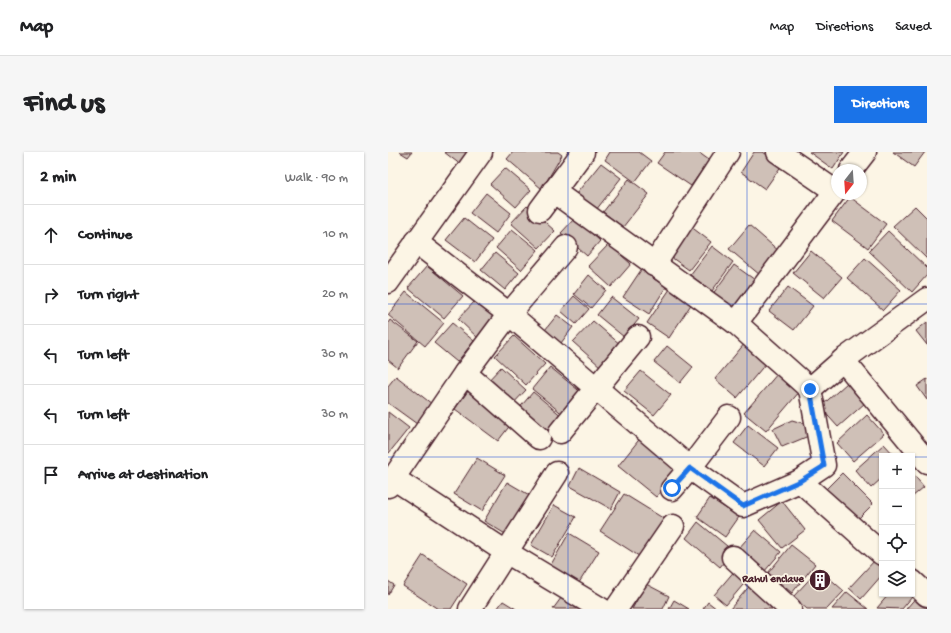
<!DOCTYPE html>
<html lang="en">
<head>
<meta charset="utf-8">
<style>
  body { margin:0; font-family:"Gochi Hand",sans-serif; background:#f6f6f6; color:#202124 }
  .controls { position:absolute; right:12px; bottom:12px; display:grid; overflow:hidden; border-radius:0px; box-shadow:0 1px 3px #0004 }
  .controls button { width:36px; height:36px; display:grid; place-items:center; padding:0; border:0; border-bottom:1px solid #e0e0e0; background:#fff; color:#202124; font:20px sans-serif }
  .compass { position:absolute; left:443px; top:12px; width:36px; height:36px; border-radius:50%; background:#fff; box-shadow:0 1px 3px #0004; rotate:197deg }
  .stop { position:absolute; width:12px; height:12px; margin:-9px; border:3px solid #1a73e8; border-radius:50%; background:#fff }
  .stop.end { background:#1a73e8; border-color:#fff; box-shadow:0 1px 4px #0008 }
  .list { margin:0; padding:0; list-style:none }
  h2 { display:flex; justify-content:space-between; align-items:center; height:52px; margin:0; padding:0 16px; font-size:17px }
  h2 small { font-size:13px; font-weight:400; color:#757577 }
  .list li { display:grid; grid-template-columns:26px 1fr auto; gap:12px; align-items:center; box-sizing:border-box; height:60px; padding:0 16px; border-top:1px solid #e0e0e0 }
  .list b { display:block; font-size:15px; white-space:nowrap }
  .list em { font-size:13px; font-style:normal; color:#757577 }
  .icon { flex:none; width:22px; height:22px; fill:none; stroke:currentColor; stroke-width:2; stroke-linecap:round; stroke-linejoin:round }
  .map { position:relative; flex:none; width:539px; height:457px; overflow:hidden; border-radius:0px }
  header { display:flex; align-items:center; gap:24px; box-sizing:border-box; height:56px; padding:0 20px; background:#fff; border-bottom:1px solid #e0e0e0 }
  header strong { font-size:19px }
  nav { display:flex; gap:22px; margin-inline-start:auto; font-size:14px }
  .intro { display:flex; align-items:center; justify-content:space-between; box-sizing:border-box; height:96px; padding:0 24px }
  h1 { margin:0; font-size:28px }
  .button { padding:10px 18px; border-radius:0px; background:#1a73e8; color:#fff; font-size:14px; font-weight:700 }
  main { display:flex; gap:24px; padding:0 24px }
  aside { flex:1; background:#fff; border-radius:0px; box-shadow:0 1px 3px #0004 }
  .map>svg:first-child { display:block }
</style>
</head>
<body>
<header>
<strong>Map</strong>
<nav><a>Map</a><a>Directions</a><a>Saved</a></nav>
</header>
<div class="intro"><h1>Find us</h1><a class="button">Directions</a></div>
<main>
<aside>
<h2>2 min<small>Walk · 90 m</small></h2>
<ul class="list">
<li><svg class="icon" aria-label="ahead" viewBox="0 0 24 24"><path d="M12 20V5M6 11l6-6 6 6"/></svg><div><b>Continue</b></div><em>10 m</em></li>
<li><svg class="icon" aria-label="right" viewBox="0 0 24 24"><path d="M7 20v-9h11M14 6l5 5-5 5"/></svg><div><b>Turn right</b></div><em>20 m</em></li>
<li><svg class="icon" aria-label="left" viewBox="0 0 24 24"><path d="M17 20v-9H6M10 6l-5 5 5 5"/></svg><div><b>Turn left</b></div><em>30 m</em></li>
<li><svg class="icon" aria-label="left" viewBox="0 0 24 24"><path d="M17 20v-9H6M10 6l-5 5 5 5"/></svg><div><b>Turn left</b></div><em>30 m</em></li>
<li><svg class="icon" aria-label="arrive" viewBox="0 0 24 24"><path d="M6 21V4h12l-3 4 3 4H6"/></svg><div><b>Arrive at destination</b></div></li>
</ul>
</aside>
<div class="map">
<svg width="539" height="457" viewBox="0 0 539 457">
  <rect width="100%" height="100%" fill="#fcf5e5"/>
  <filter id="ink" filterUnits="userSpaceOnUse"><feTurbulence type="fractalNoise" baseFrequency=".025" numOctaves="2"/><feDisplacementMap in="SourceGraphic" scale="8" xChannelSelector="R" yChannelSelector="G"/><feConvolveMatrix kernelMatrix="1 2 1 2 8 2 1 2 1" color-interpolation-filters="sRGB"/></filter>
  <g filter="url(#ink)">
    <g fill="#cfc0b7" stroke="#4a1f2b">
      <path d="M12 0H24L20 5Z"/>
      <path d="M56 0H82L73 13Z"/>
      <path d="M125 0H170L174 3 154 37 119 7Z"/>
      <path d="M222 0H251L263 9 247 30 217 8Z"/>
      <path d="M277 0H310L321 8 303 34 269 11Z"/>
      <path d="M366 0H375L394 13 377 37 353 20Z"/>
      <path d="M421 0H456L445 17Z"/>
      <path d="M505 0H537L526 15Z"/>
      <path d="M213 11 233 26 208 58 188 42Z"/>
      <path d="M117 16 143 38 128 55 102 32Z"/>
      <path d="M241 27 261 42 235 75 215 60Z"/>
      <path d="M98 41 123 61 108 81 82 61Z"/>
      <path d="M462 45 498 72 480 96 444 69Z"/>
      <path d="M139 54 167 79 151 96 123 71Z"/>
      <path d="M527 54 539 66V107L505 74Z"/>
      <path d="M76 66 104 88 87 110 58 88Z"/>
      <path d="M187 66 212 89 199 104 173 81Z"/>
      <path d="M361 73 392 100 372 123 341 97Z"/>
      <path d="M302 74 323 90 301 118 280 103Z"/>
      <path d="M124 77 150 98 133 118 108 96Z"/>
      <path d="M500 79 539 116V123L524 140 481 99Z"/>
      <path d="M221 92 243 112 223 135 200 114Z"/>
      <path d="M324 94 345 110 324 139 302 123Z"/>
      <path d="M423 99 454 125 436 146 405 121Z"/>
      <path d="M107 101 131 121 117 138 93 118Z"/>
      <path d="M477 106 513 138 495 158 459 126Z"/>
      <path d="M346 113 370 130 348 160 324 143Z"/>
      <path d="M39 114 75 144 56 166 20 136Z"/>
      <path d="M253 118 278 135 261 162 235 145Z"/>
      <path d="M201 123 218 138 203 156 186 142Z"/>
      <path d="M400 135 425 154 406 178 381 159Z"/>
      <path d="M282 137 304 151 281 186 259 171Z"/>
      <path d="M18 140 56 171 37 194 0 163Z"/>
      <path d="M186 144 201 157 188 172 173 159Z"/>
      <path d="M223 145 251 167 236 185 209 163Z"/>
      <path d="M88 148 111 169 92 188 70 167Z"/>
      <path d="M169 163 185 175 173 191 157 178Z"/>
      <path d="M2 168 30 189 10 216 0 208V171Z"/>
      <path d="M205 169 233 193 213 215 185 190Z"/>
      <path d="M539 170V193L528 179Z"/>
      <path d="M64 171 86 189 69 210 46 191Z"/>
      <path d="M126 184 157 212 138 233 107 204Z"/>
      <path d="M357 191 379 210 349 246 327 227Z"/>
      <path d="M279 194 305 215 292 231 266 210Z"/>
      <path d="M113 215 138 238 122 255 97 232Z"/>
      <path d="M162 215 195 242 177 264 144 237Z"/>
      <path d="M253 219 283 243 266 263 236 239Z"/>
      <path d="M390 221 412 239 378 279 356 261Z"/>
      <path d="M8 224 44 252 29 272 0 251V234Z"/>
      <path d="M539 227V248L529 234Z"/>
      <path d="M459 231 477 251 450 275 432 255Z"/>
      <path d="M83 235 127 267 110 289 67 257Z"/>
      <path d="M145 240 175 265 158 284 129 259Z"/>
      <path d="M0 260 21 276 1 301H0Z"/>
      <path d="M479 263 496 282 465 309 449 291Z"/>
      <path d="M404 268 418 272 423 283 394 295 385 277Z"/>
      <path d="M360 273 390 296 376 314 346 291Z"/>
      <path d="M254 284 293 315 268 345 230 314Z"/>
      <path d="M496 292 507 304H494V326L483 336 467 318Z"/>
      <path d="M89 306 117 323 94 359 66 342Z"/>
      <path d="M191 316 232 340 223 357 182 334Z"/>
      <path d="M454 321 485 352 467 370 437 338Z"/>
      <path d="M524 321 536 335 524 345Z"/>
      <path d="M119 330 143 344 119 383 96 369Z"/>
      <path d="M236 342 278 368 254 406 212 379Z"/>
      <path d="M322 346 351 365 337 385 309 365Z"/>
      <path d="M394 349 417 378 394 396 371 368Z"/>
      <path d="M166 353 188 365 164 405 143 393Z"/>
      <path d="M310 370 345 399 332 415 298 386Z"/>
      <path d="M367 378 393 400 376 420 350 397Z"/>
      <path d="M181 381 211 399 189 434 161 416Z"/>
      <path d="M403 393 427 412 404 441 380 421Z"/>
      <path d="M35 403 79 432 63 457H50L15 434Z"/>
      <path d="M487 408 494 415V423L473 447 461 436Z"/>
      <path d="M348 417 360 427 338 453 326 443Z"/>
      <path d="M431 417 456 439 439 457H419L405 445Z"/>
      <path d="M0 429 6 433 0 443Z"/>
      <path d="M364 431 390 457H342Z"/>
      <path d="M258 432 281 444 275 457H244Z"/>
      <path d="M529 439 514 457 489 456 501 442H524Z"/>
      <path d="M459 440 480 457H444Z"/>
      <path d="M176 442 199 457H165Z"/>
      <path d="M530 443 539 451V457H518Z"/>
      <path d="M286 448 301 457H281Z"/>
      <path d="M115 449 128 457H109Z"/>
      <path d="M320 450 329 457H315Z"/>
    </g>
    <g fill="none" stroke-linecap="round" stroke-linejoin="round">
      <g stroke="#4a1f2b" stroke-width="25">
        <g id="street">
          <path d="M390 0 447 39"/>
          <path d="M463 18 477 0"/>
          <path d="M152 58 195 0"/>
          <path d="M28 90 121 162 302 316 355 354 412 329 436 313 422 237 348 171 165 39"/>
          <path d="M266 113 340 0"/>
          <path d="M0 130 93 0"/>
          <path d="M348 171 449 37"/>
          <path d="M455 208 539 310"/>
          <path d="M77 221 151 286"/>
          <path d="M422 237 455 208 539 147"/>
          <path d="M172 280 250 185"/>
          <path d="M5 326 118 400 213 457"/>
          <path d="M412 329 494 402"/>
          <path d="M0 334 77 221 121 162 178 95"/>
          <path d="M284 337 302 316 341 265"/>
          <path d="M345 405 402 457"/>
          <path d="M524 429 539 443"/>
          <path d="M82 457 169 321"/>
          <path d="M228 457 285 374"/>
        </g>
      </g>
      <use href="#street" stroke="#fcf5e5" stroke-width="22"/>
    </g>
  </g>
  <g fill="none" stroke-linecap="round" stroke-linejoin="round" filter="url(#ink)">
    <path stroke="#1a73e8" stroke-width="5" d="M284 336 302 316 355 354 412 329 436 314 422 237"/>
  </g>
  <path fill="none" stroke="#1d4ed8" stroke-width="1" stroke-opacity="0.55" d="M180 0V457M359 0V457M0 152H539M0 305H494M524 305H539"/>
  <defs>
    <g id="building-disc" transform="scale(1.15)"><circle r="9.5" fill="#4a1f2b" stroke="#fcf5e5"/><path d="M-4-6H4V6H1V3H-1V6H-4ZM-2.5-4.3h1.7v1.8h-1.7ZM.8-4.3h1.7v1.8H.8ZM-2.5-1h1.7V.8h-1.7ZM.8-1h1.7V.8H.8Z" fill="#fff"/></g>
  </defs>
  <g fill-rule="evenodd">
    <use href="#building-disc" x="432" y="428"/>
  </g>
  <g text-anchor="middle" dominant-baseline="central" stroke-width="3.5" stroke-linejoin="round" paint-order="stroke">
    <g font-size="11" font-weight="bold" fill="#4a1f2b" stroke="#fcf5e5" text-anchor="end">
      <text x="416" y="428">Rahul enclave</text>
    </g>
  </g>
</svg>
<div class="controls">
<button>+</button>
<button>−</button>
<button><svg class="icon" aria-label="locate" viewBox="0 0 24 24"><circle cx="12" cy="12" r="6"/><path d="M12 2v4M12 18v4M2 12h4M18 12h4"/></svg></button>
<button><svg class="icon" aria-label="layers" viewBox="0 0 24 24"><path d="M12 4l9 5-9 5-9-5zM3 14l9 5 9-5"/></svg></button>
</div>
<svg class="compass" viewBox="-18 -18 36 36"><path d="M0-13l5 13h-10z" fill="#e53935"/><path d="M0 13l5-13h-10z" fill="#757577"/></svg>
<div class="stop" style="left:284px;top:336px"></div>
<div class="stop end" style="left:422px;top:237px"></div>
</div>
</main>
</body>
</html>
